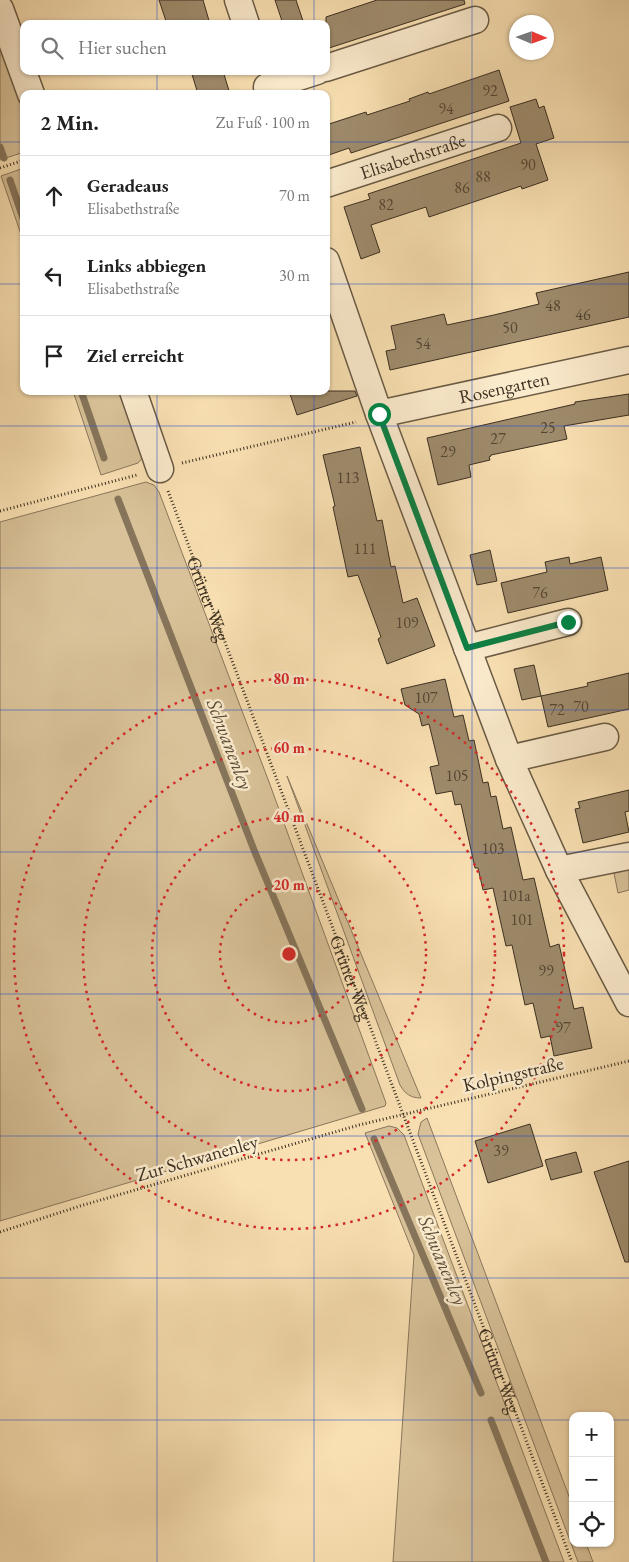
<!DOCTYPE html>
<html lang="de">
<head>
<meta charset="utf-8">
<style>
  body { margin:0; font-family:"EB Garamond",serif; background:#f6f6f6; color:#222 }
  .controls { position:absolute; right:15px; bottom:15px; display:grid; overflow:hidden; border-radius:10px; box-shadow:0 1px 4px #0004 }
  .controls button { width:45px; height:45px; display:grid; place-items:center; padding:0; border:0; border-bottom:1px solid #e0e0e0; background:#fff; color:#222; font:25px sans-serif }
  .compass { position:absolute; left:509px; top:15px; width:45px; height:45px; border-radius:50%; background:#fff; box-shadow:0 1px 4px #0004; rotate:92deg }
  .stop { position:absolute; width:15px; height:15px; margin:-11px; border:4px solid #0b8043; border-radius:50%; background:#fff }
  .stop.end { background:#0b8043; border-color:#fff; box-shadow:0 1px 5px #0008 }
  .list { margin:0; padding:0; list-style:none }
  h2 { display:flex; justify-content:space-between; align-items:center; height:65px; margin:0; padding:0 20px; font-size:21px }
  h2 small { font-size:16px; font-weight:400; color:#767676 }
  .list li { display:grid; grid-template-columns:32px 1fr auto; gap:15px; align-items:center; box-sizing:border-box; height:80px; padding:0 20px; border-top:1px solid #e0e0e0 }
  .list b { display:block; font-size:19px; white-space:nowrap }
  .list p { margin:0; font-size:16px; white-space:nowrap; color:#767676 }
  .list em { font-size:16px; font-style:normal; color:#767676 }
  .icon { flex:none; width:28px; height:28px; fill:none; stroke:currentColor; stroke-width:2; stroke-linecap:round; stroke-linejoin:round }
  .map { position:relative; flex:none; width:629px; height:1562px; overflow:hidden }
  .search { position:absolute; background:#fff; box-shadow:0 1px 4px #0004; left:20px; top:20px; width:310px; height:55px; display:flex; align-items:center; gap:12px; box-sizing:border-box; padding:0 18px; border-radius:10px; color:#767676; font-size:19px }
  .panel { position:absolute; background:#fff; box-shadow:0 1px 4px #0004; left:20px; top:90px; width:310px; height:305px; border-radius:10px }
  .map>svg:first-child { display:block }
</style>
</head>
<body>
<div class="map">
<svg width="629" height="1562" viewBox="0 0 629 1562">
  <rect width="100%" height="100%" fill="#f9e0b2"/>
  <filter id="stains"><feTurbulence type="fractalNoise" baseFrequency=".004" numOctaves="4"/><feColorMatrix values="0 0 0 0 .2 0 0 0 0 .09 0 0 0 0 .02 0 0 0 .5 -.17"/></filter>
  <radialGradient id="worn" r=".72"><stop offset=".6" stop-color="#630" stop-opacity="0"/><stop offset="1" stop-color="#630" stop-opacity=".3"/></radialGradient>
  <g fill="#d9c299" stroke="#8a785d">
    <path d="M0 31 24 94V152L0 160Z"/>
    <path d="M24 168V243L1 176Z"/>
    <path d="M73 391H123L143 457 138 463 101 475Z"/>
    <path d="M146 482 154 485 159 492 269 782 386 1103 385 1106 0 1221V522Z"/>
    <path d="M287 776 421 1098C411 1098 405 1094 400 1085Z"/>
    <path d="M629 864V890L618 893 613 868Z"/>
    <path d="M427 1118 573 1507V1543H586L593 1562H578L418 1134 421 1122Z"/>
    <path d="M389 1126 397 1128 404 1135 564 1562H393L414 1255 365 1133Z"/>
  </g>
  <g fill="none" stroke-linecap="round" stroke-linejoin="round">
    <g stroke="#86755b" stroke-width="7">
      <path d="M0 147 4 158"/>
      <path d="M10 180 24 221"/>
      <path d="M81 391 104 458"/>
      <path d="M118 499 254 850 362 1109"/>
      <path d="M374 1139 481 1393"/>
      <path d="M491 1420 546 1562"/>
    </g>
  </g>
  <g fill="#9e8b6c" stroke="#3b2f21">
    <path d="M159 0H203L210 24H167Z"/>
    <path d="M275 0H296L304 24H283Z"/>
    <path d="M377 0H464L465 4 326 49V17Z"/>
    <path d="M499 70 509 101 351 153 349 148 326 156V125L366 112 367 115 410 101 409 99 428 92 429 94Z"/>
    <path d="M191 71H223L230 94H198Z"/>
    <path d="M536 99 539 108 544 106 554 138 536 144 548 180 522 189 521 186 429 217 426 207 371 225 380 252 361 259 344 207 370 199 368 194 521 143 510 107Z"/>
    <path d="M629 272V317L390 370 386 351 396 349 391 326 444 314 447 325 494 315 539 304 536 293Z"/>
    <path d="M289 391H355L357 396 297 415Z"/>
    <path d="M629 394V415L564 426 567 439 491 455V456L489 457 490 460 469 465 471 477 438 485 427 438 575 404V402Z"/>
    <path d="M360 447 377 521 382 520 391 567 395 566 403 603 417 598 435 646 387 664 378 639 381 637 358 575 348 577 333 507 335 506 323 455Z"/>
    <path d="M490 550 497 581 477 585 470 555Z"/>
    <path d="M569 557 570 564 601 557 608 590 508 613 501 583 547 572 545 562Z"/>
    <path d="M534 665 541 696 522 700 514 669Z"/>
    <path d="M629 673V709L548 727 541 696 588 686 587 683Z"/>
    <path d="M445 679 454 717 463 715 469 741 474 740 483 783 488 782 491 797 496 796 503 829 511 827 523 880 534 878 550 947 559 944 574 1009 583 1007 592 1048 554 1056 550 1036 541 1038 533 1003 525 1005 512 945 506 946 493 888 483 890 478 868H475L461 804 455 805 452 791 436 794 430 767 439 765 429 724 422 726 419 714 405 705 401 689Z"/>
    <path d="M629 790V811L625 812 629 832 583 843 575 809 580 808 578 802Z"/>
    <path d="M530 1124 543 1166 488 1183 475 1141Z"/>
    <path d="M576 1152 582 1172 551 1180 545 1160Z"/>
    <path d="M629 1161V1262H625L594 1172Z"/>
  </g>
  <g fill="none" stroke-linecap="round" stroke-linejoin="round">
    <g stroke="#6a5b45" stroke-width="29">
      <g id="minor">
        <path d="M238 0 246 24"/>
        <path d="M0 9 31 94"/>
        <path d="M326 68 475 20"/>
        <path d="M267 87 317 71"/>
        <path id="s2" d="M326 184 498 128"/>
        <path d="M326 261 379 414 509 759 559 870 629 1003"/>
        <path d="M133 391 160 469"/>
        <path id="s3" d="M379 414 629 360"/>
        <path d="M467 648 568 622"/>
        <path d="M509 759 605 737"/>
        <path d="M559 870 629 856"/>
      </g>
    </g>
    <g stroke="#3b2f21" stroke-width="3" stroke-dasharray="1 2.5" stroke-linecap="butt">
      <path d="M0 168 24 160"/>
      <path d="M182 463 356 422"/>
      <path id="s1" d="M168 491 572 1562"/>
      <path d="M0 511 137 475"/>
      <path d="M0 1232 80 1206 359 1125 629 1061"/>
    </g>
    <use href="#minor" stroke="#fbebcd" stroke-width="26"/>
  </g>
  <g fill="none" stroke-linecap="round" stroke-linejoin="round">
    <path stroke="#0b8043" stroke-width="6" d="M379 414 467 648 568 622"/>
  </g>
  <path fill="none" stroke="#1d4ed8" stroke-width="1" stroke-opacity="0.55" d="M157 0V24M314 0V24M472 0V1562M157 71V94M314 71V94M0 142H24M326 142H629M0 284H24M326 284H629M157 391V1562M314 391V1562M0 426H629M0 568H629M0 710H629M0 852H629M0 994H629M0 1136H629M0 1278H629M0 1420H573M610 1420H629"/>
  <g fill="none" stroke="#d62828" stroke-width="2.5" stroke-dasharray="2.5 5">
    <circle cx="289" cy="954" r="69"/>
    <circle cx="289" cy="954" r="137"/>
    <circle cx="289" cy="954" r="206"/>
    <circle cx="289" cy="954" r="275"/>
  </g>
  <g text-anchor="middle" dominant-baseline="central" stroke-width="5" stroke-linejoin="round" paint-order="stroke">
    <g font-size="16" fill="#544634">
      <text x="490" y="90">92</text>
      <text x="446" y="108">94</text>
      <text x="528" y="164">90</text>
      <text x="483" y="176">88</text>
      <text x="462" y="187">86</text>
      <text x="386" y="204">82</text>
      <text x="553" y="305">48</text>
      <text x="583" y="314">46</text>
      <text x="510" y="327">50</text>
      <text x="423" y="343">54</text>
      <text x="548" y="427">25</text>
      <text x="498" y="438">27</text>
      <text x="448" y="451">29</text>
      <text x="348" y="477">113</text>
      <text x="365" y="548">111</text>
      <text x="540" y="592">76</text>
      <text x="407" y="622">109</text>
      <text x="426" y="697">107</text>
      <text x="581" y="706">70</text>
      <text x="557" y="709">72</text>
      <text x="457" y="775">105</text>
      <text x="493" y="848">103</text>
      <text x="516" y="895">101a</text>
      <text x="522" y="919">101</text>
      <text x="546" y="970">99</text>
      <text x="563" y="1027">97</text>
      <text x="501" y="1150">39</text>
    </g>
    <g font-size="19" fill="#3b2f21" stroke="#fbebcd">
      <text stroke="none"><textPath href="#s2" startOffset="91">Elisabethstraße</textPath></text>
      <text stroke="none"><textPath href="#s3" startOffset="128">Rosengarten</textPath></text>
      <text stroke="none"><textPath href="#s1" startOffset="115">Grüner Weg</textPath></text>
      <text stroke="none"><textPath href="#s1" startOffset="520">Grüner Weg</textPath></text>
      <text transform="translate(513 1074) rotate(-13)">Kolpingstraße</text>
      <text transform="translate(197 1158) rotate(-16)">Zur Schwanenley</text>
      <text stroke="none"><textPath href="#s1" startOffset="940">Grüner Weg</textPath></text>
    </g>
    <g font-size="20" font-style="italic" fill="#5a4c39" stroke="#fbebcd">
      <text transform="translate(230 744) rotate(69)">Schwanenley</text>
      <text transform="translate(443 1260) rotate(67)">Schwanenley</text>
    </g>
  </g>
  <circle cx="289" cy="954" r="8" fill="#d62828" stroke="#fbebcd" stroke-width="2.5"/>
  <g font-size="15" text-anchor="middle" font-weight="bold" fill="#d62828" stroke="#fbebcd" stroke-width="5" stroke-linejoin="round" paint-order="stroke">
    <text x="289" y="684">80 m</text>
    <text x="289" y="753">60 m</text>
    <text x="289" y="822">40 m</text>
    <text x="289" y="890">20 m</text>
  </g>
  <rect width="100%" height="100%" filter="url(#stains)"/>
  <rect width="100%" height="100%" fill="url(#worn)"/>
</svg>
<div class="controls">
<button>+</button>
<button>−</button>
<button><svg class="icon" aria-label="locate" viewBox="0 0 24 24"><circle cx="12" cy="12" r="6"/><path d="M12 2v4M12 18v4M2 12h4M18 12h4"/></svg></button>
</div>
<svg class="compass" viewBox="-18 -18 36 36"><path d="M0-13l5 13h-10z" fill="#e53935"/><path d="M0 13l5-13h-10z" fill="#767676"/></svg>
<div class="stop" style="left:379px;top:414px"></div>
<div class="stop end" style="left:568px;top:622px"></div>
<div class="search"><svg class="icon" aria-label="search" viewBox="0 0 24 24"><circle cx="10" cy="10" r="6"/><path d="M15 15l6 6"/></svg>Hier suchen</div>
<section class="panel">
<h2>2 Min.<small>Zu Fuß · 100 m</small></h2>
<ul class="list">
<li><svg class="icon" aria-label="ahead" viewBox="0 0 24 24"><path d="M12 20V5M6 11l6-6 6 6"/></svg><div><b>Geradeaus</b><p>Elisabethstraße</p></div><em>70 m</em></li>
<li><svg class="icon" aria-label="left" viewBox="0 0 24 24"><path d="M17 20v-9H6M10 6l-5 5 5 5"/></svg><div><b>Links abbiegen</b><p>Elisabethstraße</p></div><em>30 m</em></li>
<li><svg class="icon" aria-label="arrive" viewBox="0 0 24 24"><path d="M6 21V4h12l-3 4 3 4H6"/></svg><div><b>Ziel erreicht</b></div></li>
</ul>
</section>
</div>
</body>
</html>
